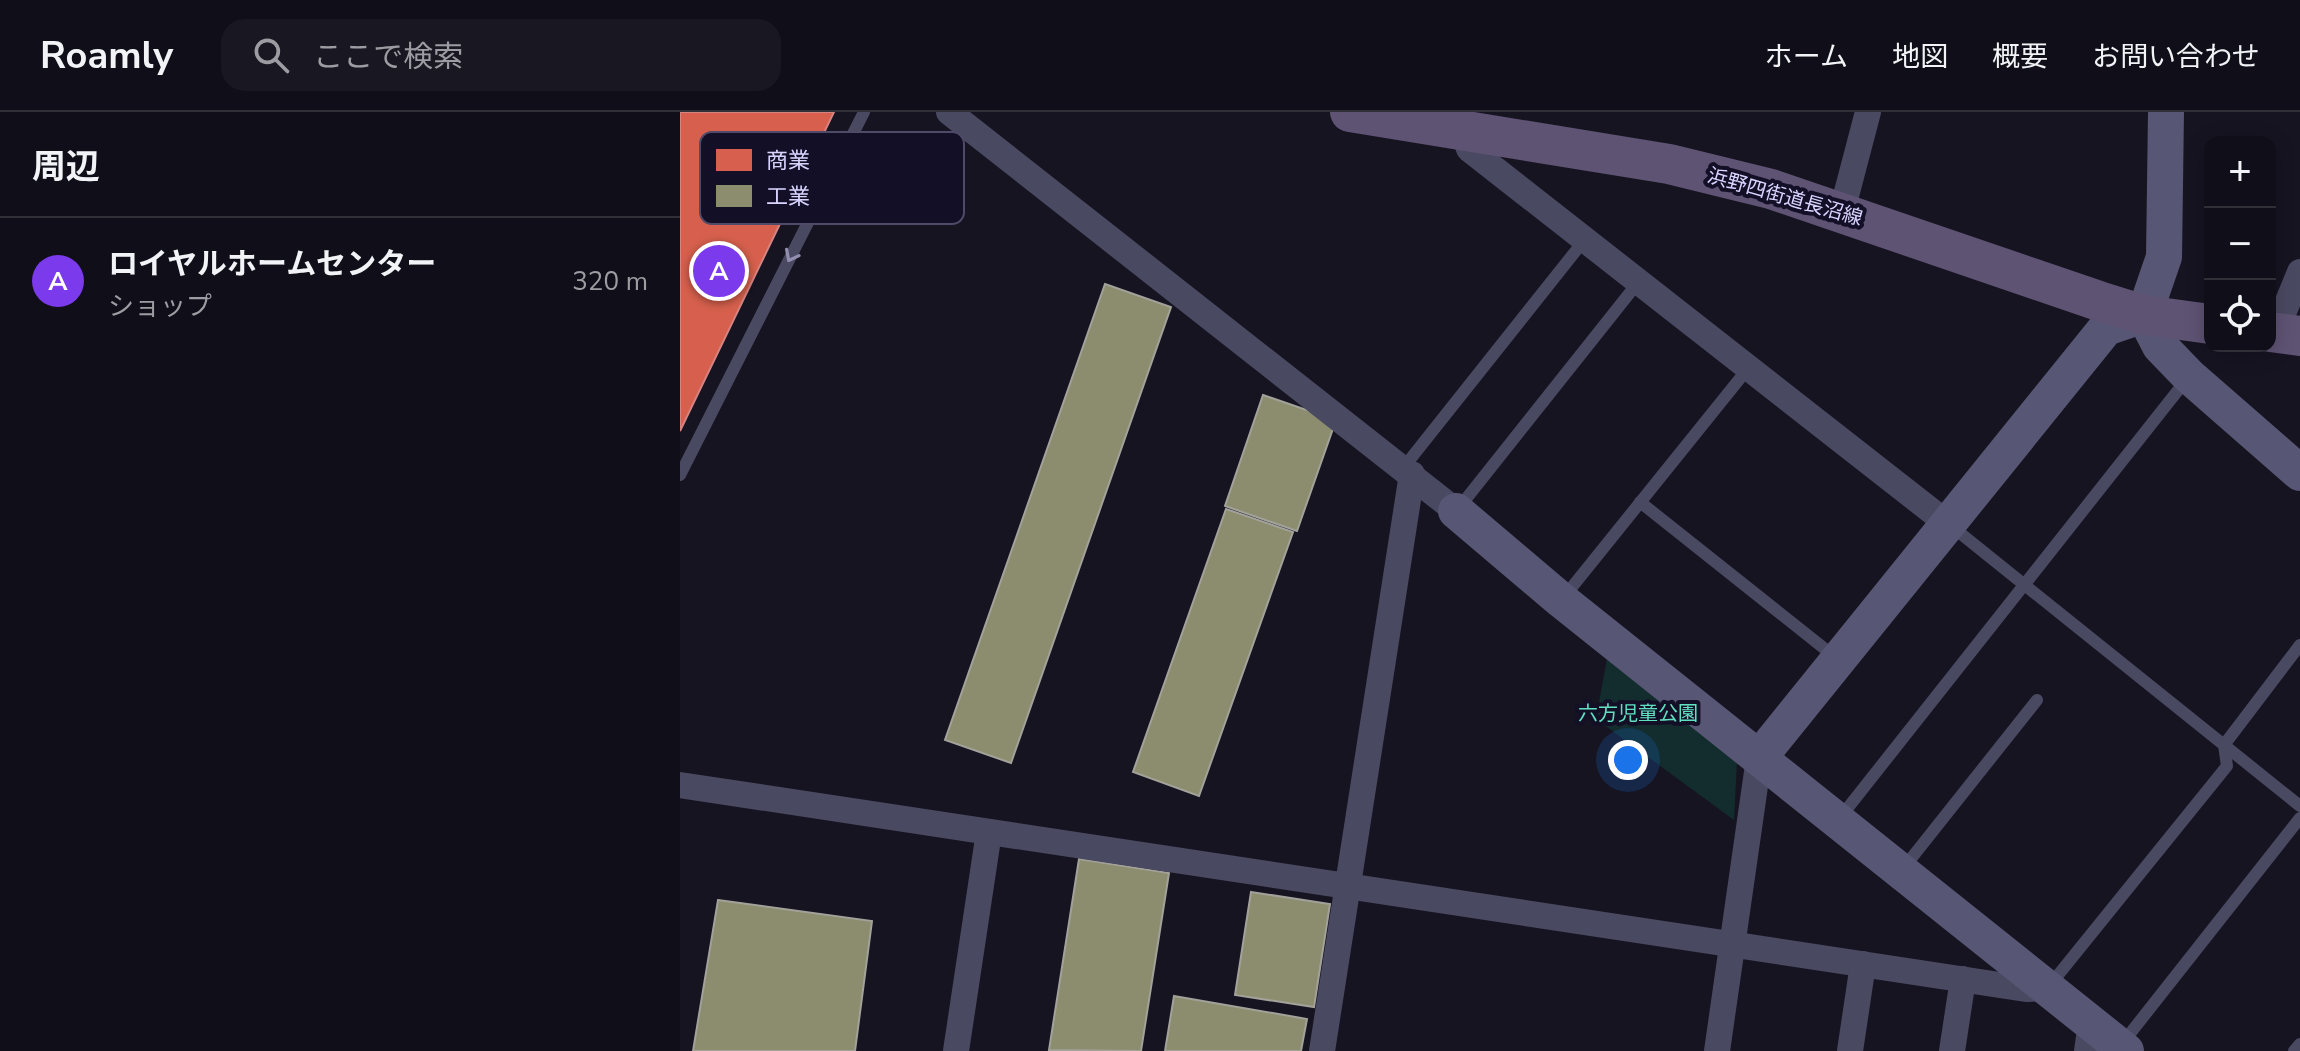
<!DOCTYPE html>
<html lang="ja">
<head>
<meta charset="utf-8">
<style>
  body { margin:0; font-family:"Nunito Sans","Noto Sans JP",sans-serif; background:#191822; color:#f1f3f6 }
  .controls { position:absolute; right:24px; top:24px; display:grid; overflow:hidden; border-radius:16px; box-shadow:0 4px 20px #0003 }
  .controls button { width:72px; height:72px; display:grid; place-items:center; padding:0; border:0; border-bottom:2px solid #302f38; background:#100f19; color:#f1f3f6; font:40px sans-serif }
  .you { position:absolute; left:948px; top:648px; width:28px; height:28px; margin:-20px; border:6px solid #fff; border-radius:50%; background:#1a73e8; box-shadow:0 0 0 12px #1a73e833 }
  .badge { display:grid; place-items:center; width:52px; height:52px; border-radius:50%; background:#7c3aed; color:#fff; font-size:26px; font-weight:700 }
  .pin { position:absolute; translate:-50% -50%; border:4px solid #fff; box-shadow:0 2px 8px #0006 }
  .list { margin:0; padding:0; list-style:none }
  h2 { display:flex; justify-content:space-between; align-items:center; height:104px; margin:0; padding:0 32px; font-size:34px }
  h2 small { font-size:26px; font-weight:400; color:#9c9ca2 }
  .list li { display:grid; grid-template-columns:52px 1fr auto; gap:24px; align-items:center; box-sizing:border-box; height:128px; padding:0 32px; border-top:2px solid #302f38 }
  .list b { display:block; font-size:30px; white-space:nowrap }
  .list p { margin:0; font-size:26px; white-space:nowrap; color:#9c9ca2 }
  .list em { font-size:26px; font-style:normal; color:#9c9ca2 }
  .icon { flex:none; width:44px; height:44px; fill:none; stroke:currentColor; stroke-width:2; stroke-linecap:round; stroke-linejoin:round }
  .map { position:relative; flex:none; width:1620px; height:939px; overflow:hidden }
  header { display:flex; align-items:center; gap:48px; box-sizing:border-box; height:112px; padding:0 40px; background:#100f19; border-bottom:2px solid #302f38 }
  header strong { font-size:38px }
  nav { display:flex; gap:44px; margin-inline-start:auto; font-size:28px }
  .search { width:560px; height:72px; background:#191822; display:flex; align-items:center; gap:20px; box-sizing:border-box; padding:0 28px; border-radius:24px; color:#9c9ca2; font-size:30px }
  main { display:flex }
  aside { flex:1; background:#100f19 }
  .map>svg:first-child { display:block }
</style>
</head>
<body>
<header>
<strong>Roamly</strong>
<div class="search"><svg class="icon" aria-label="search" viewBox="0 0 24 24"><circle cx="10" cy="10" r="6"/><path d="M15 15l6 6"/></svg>ここで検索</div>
<nav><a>ホーム</a><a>地図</a><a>概要</a><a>お問い合わせ</a></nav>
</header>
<main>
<aside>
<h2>周辺<small></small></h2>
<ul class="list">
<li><span class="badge">A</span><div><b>ロイヤルホームセンター</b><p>ショップ</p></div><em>320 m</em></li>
</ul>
</aside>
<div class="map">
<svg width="1620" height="939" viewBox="0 0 1620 939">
  <rect width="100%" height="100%" fill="#161421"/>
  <path fill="#132c2d" d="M928 541 1057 650 1054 708 916 607Z"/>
  <path fill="#d6604d" stroke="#d78382" stroke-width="2" d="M0 0H154L0 319Z"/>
  <g fill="#8c8c6e" stroke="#a3a29a" stroke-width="2">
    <path d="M425 172 491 195 331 651 265 628Z"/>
    <path d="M583 283 656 308 617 419 545 394Z"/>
    <path d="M546 397 613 420 519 684 453 660Z"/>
    <path d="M399 747 489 761 461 939 369 938Z"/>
    <path d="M571 780 650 792 634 895 555 883Z"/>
    <path d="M38 788 192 809 175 939H13Z"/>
    <path d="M494 884 627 907 621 939H485Z"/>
  </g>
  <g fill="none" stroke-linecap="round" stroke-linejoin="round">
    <g stroke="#4a4962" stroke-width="12">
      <path d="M724 355 906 126"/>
      <path d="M0 363 184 0"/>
      <path d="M960 390 1155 545"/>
      <path d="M778 397 960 168"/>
      <path d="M1270 413 1620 694"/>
      <path d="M884 485 1070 254"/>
      <path d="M1159 707 1507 267"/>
      <path d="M1222 758 1357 588"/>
      <path d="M1370 873 1547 654 1544 633 1620 533"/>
      <path d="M1441 933 1620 706"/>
      <path d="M1614 939 1620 932"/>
    </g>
    <g stroke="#4a4962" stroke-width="26">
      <path d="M269 0 776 399"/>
      <path d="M782 16 789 37 1268 412"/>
      <path d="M1162 99 1188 0"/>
      <path d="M1595 221 1620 160"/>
      <path d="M0 673 1346 877 1368 876"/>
      <path d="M276 939 309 720"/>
      <path d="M642 939 732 362"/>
      <path d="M1037 939 1079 646"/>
      <path d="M1170 939 1183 852"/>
      <path d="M1272 939 1283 867"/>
      <path d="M1407 939 1411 911"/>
    </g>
    <g stroke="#575674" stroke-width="36">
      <path d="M1486 0 1484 145 1464 203 1480 234 1509 264 1620 361"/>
      <path d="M776 399 881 488 1446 939"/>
      <path d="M1079 646 1426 216 1464 203"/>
    </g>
    <g stroke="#5e5373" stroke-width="40">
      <path d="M670 0 989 52 1091 77 1419 189 1464 203 1530 212"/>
      <path d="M1590 220 1620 224"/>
    </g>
  </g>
  <defs><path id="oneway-chevron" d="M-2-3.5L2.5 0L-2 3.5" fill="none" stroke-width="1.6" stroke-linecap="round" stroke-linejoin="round" transform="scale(2)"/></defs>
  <use stroke="#928eb0" href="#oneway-chevron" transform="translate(111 144) rotate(117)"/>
  <g text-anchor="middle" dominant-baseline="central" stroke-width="8" stroke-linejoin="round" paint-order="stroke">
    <g font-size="20" fill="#d9d4ff" stroke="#130f26">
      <text transform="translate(1105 85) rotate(16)">浜野四街道長沼線</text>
    </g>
    <g font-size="20" fill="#5fe0c0" stroke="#130f26">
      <text x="958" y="601">六方児童公園</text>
    </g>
  </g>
  <rect x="20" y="20" width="264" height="92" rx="12" fill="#130f26" stroke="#4e4a67" stroke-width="2"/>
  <rect x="36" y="37" width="36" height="22" fill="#d6604d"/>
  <rect x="36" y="73" width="36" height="22" fill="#8c8c6e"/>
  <g font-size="22" fill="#d9d4ff">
    <text x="86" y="56">商業</text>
    <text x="86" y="92">工業</text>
  </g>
</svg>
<div class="controls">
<button>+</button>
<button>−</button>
<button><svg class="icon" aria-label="locate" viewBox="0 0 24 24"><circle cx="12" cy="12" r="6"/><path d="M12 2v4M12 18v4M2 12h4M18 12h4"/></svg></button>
</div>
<div class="you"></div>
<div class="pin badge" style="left:39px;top:159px">A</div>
</div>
</main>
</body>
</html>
